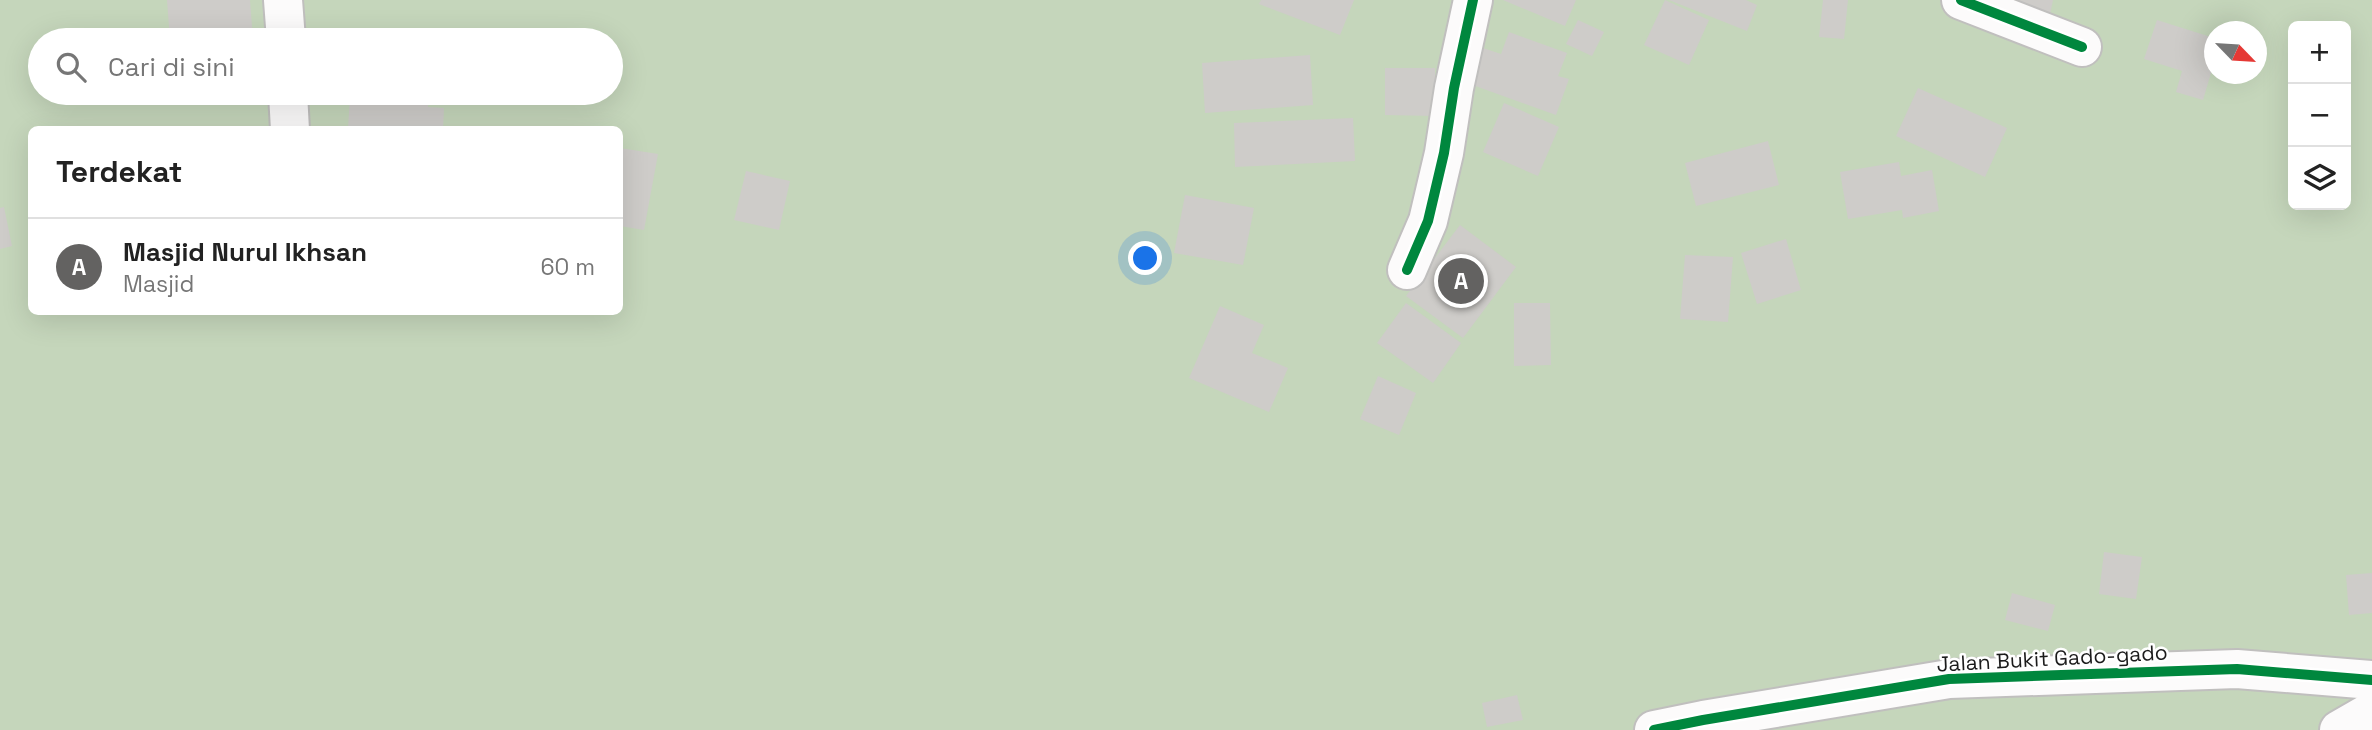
<!DOCTYPE html>
<html lang="id">
<head>
<meta charset="utf-8">
<style>
  body { margin:0; font-family:"Space Grotesk",sans-serif; background:#f2f2f2; color:#222 }
  .controls { position:absolute; right:21px; top:21px; display:grid; overflow:hidden; border-radius:10px; box-shadow:0 7px 28px #0002 }
  .controls button { width:63px; height:63px; display:grid; place-items:center; padding:0; border:0; border-bottom:2px solid #e0e0e0; background:#fff; color:#222; font:35px sans-serif }
  .compass { position:absolute; left:2204px; top:21px; width:63px; height:63px; border-radius:50%; background:#fff; box-shadow:0 7px 28px #0002; rotate:115deg }
  .you { position:absolute; left:1146px; top:259px; width:24px; height:24px; margin:-18px; border:5px solid #fff; border-radius:50%; background:#1a73e8; box-shadow:0 0 0 10px #1a73e833 }
  .badge { display:grid; place-items:center; width:46px; height:46px; border-radius:50%; background:#636261; color:#fff; font-size:23px; font-weight:700 }
  .pin { position:absolute; translate:-50% -50%; border:4px solid #fff; box-shadow:0 2px 7px #0006 }
  .list { margin:0; padding:0; list-style:none }
  h2 { display:flex; justify-content:space-between; align-items:center; height:91px; margin:0; padding:0 28px; font-size:30px }
  h2 small { font-size:23px; font-weight:400; color:#767676 }
  .list li { display:grid; grid-template-columns:46px 1fr auto; gap:21px; align-items:center; box-sizing:border-box; height:98px; padding:0 28px; border-top:2px solid #e0e0e0 }
  .list b { display:block; font-size:26px; white-space:nowrap }
  .list p { margin:0; font-size:23px; white-space:nowrap; color:#767676 }
  .list em { font-size:23px; font-style:normal; color:#767676 }
  .icon { flex:none; width:38px; height:38px; fill:none; stroke:currentColor; stroke-width:2; stroke-linecap:round; stroke-linejoin:round }
  .map { position:relative; flex:none; width:2372px; height:730px; overflow:hidden }
  .search { position:absolute; background:#fff; box-shadow:0 7px 28px #0002; left:28px; top:28px; width:595px; height:77px; display:flex; align-items:center; gap:18px; box-sizing:border-box; padding:0 24px; border-radius:38px; color:#767676; font-size:26px }
  .panel { position:absolute; background:#fff; box-shadow:0 7px 28px #0002; left:28px; top:126px; width:595px; height:189px; border-radius:10px }
  .map>svg:first-child { display:block }
</style>
</head>
<body>
<div class="map">
<svg width="2372" height="730" viewBox="0 0 2372 730">
  <rect width="100%" height="100%" fill="#e9e7e4"/>
  <path fill="#c5d6bb" fill-rule="evenodd" d="M0 0H2372V730H0ZM2293 26H2346V205H2293ZM2214 32H2256V74H2214ZM40 40H611V93H40ZM32 130H620V312H32Z"/>
  <g fill="#ceccc9">
    <path d="M167 0H250L253 40H170Z"/>
    <path d="M1261 0H1354L1340 35 1259 4Z"/>
    <path d="M1503 0H1576L1565 26Z"/>
    <path d="M1665 0 1709 20 1689 65 1644 45Z"/>
    <path d="M1669 0H1746L1757 5 1747 31Z"/>
    <path d="M1823 0H1848L1844 39 1819 37Z"/>
    <path d="M2006 0H2053L2049 19Z"/>
    <path d="M1578 20 1604 32 1592 56 1566 44Z"/>
    <path d="M2157 20 2214 38V63L2203 100 2176 92 2182 71 2144 59Z"/>
    <path d="M1509 32 1567 53 1558 76 1569 79 1556 115 1467 83 1480 47 1501 54Z"/>
    <path d="M1310 55 1313 105 1205 113 1202 63Z"/>
    <path d="M1385 68H1435V116L1385 115Z"/>
    <path d="M1918 88 2007 128 1985 177 1896 136Z"/>
    <path d="M350 93H429L428 107 444 108 443 130H348Z"/>
    <path d="M1504 103 1559 127 1538 176 1483 152Z"/>
    <path d="M1353 118 1355 161 1235 167 1234 123Z"/>
    <path d="M1768 141 1779 185 1696 206 1685 163Z"/>
    <path d="M620 148 658 154 644 230 620 226Z"/>
    <path d="M1899 162 1901 176 1932 170 1939 211 1903 218 1902 210 1848 219 1840 172Z"/>
    <path d="M746 171 790 181 779 230 734 220Z"/>
    <path d="M1185 195 1254 208 1243 265 1174 253Z"/>
    <path d="M4 207 12 246 0 249V208Z"/>
    <path d="M1460 225 1516 267 1463 338 1406 296Z"/>
    <path d="M1786 239 1801 290 1757 304 1741 253Z"/>
    <path d="M1685 255 1733 257 1728 322 1680 319Z"/>
    <path d="M1406 303 1461 343 1433 383 1377 343Z"/>
    <path d="M1514 303H1550L1551 365 1514 366Z"/>
    <path d="M1220 306 1264 325 1252 353 1288 368 1269 412 1189 378Z"/>
    <path d="M1378 376 1416 393 1399 435 1360 419Z"/>
    <path d="M2104 552 2142 557 2136 599 2099 594Z"/>
    <path d="M2372 573V613L2349 615 2346 575Z"/>
    <path d="M2012 593 2055 605 2048 631 2005 620Z"/>
    <path d="M1517 695 1523 720 1487 727 1482 703Z"/>
  </g>
  <g fill="none" stroke-linecap="round" stroke-linejoin="round">
    <g stroke="#c0bfbe" stroke-width="42">
      <g id="minor">
        <path d="M283 0 286 40"/>
        <path d="M1961 0 2082 47"/>
        <path d="M288 93 290 130"/>
        <path d="M1407 270 1428 221 1444 153 1454 88 1473 0"/>
      </g>
    </g>
    <g stroke="#c0bfbe" stroke-width="42">
      <g id="tertiary">
        <path d="M1654 730 1703 720 1949 679 2237 669 2372 680"/>
        <path d="M2339 730 2372 711"/>
      </g>
    </g>
    <use href="#minor" stroke="#fcfbfb" stroke-width="38"/>
    <use href="#tertiary" stroke="#fcfbfb" stroke-width="38"/>
    <g stroke="#fff" stroke-width="15">
      <g id="cycleway">
        <path d="M1961 0 2082 47"/>
        <path d="M1407 270 1428 221 1444 153 1454 88 1473 0"/>
        <path d="M1654 730 1703 720 1949 679 2237 669 2372 680"/>
      </g>
    </g>
    <use href="#cycleway" stroke="#00873e" stroke-width="10"/>
  </g>
  <g text-anchor="middle" dominant-baseline="central" stroke-width="5" stroke-linejoin="round" paint-order="stroke">
    <g font-size="21" fill="#1b1b1b" stroke="#fff">
      <text transform="translate(2052 658) rotate(-3)">Jalan Bukit Gado-gado</text>
    </g>
  </g>
</svg>
<div class="controls">
<button>+</button>
<button>−</button>
<button><svg class="icon" aria-label="layers" viewBox="0 0 24 24"><path d="M12 4l9 5-9 5-9-5zM3 14l9 5 9-5"/></svg></button>
</div>
<svg class="compass" viewBox="-18 -18 36 36"><path d="M0-13l5 13h-10z" fill="#e53935"/><path d="M0 13l5-13h-10z" fill="#767676"/></svg>
<div class="you"></div>
<div class="pin badge" style="left:1461px;top:281px">A</div>
<div class="search"><svg class="icon" aria-label="search" viewBox="0 0 24 24"><circle cx="10" cy="10" r="6"/><path d="M15 15l6 6"/></svg>Cari di sini</div>
<section class="panel">
<h2>Terdekat<small></small></h2>
<ul class="list">
<li><span class="badge">A</span><div><b>Masjid Nurul Ikhsan</b><p>Masjid</p></div><em>60 m</em></li>
</ul>
</section>
</div>
</body>
</html>
